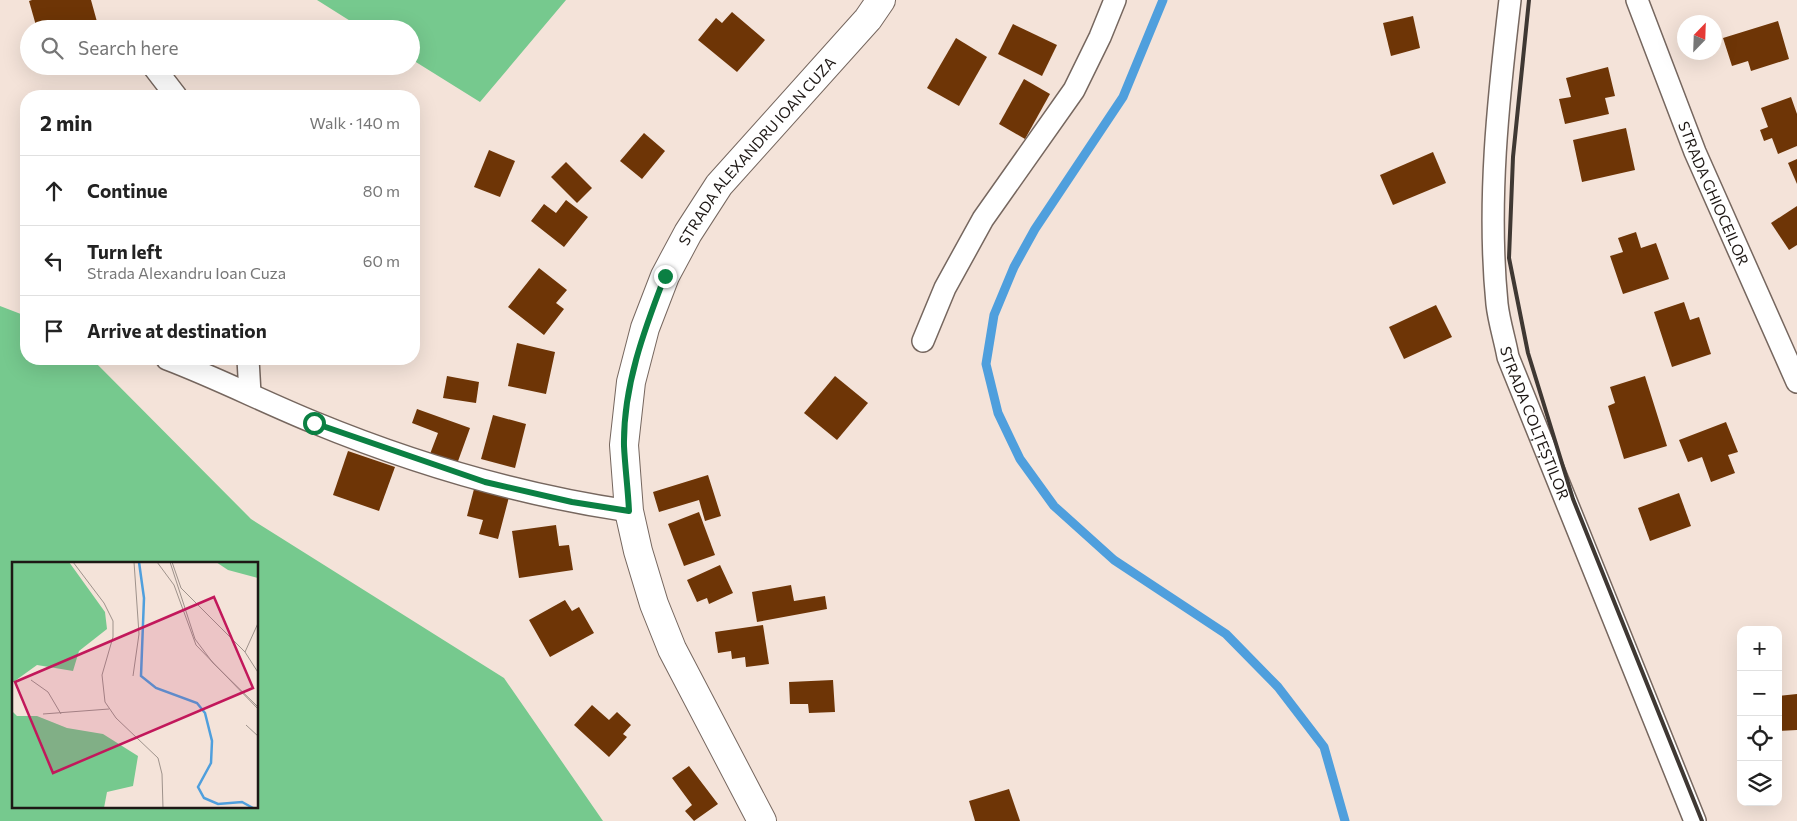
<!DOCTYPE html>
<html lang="en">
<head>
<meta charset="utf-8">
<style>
  body { margin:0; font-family:Commissioner,sans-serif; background:#f6f6f6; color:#222 }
  .controls { position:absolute; right:15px; bottom:15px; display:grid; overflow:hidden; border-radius:10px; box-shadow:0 5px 20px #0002 }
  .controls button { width:45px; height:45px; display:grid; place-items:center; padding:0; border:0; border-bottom:1px solid #e0e0e0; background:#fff; color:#222; font:25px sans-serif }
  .compass { position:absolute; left:1677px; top:15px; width:45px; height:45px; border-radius:50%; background:#fff; box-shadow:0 5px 20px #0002; rotate:23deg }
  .stop { position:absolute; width:15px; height:15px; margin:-11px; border:4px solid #0b8043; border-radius:50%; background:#fff }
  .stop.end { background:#0b8043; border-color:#fff; box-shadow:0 1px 5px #0008 }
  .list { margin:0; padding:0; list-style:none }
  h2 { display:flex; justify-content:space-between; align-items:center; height:65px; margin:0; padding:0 20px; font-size:21px }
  h2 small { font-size:16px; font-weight:400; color:#767676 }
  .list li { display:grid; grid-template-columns:32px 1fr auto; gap:15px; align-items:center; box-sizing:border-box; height:70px; padding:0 20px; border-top:1px solid #e0e0e0 }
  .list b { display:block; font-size:19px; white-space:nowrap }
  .list p { margin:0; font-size:16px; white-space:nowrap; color:#767676 }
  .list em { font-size:16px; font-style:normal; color:#767676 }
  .icon { flex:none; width:28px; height:28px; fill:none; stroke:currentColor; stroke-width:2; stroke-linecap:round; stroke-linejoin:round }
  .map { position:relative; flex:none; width:1797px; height:821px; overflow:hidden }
  .search { position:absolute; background:#fff; box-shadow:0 5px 20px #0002; left:20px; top:20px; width:400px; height:55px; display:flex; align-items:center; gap:12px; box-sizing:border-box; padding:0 18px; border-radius:28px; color:#767676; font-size:19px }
  .panel { position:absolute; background:#fff; box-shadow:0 5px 20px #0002; left:20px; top:90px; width:400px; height:275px; border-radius:20px }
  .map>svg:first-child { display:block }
</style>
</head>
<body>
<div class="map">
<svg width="1797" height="821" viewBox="0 0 1797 821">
  <rect width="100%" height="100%" fill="#f4e3d9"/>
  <g fill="#76c98e" fill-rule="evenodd">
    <path d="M317 0H566L480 102 411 59V29H363Z"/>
    <path d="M0 306 26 316V359H92L251 519 504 678 603 821H0ZM14 564H258V807H14Z"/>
  </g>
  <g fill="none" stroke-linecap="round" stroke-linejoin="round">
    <path stroke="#4f9fdd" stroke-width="9" d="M1163 0 1123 97 1035 229 1014 267 994 315 986 364 998 413 1020 459 1054 506 1114 560 1226 634 1278 687 1324 747 1345 821"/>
  </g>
  <g fill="#6e3506">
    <path d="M32 0H91L99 29H37L29 1Z"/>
    <path d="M732 12 765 40 737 72 698 40 716 18 722 23Z"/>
    <path d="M1413 16 1420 48 1391 56 1383 23Z"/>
    <path d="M1778 21 1789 59 1751 71 1748 61 1732 66 1723 38Z"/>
    <path d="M1013 24 1057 45 1042 76 998 54Z"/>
    <path d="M956 38 987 57 959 106 927 88Z"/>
    <path d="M1608 67 1615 96 1605 98 1609 114 1565 124 1559 99 1571 97 1566 78Z"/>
    <path d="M1024 79 1050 94 1025 139 999 124Z"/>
    <path d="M1791 97 1797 114V146L1778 154 1772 138 1764 141 1760 130 1768 127 1761 108Z"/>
    <path d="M1626 128 1635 170 1582 182 1573 140Z"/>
    <path d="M644 133 665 151 642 179 620 161Z"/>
    <path d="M489 150 515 161 500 197 474 187Z"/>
    <path d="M1433 152 1446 183 1393 205 1380 175Z"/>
    <path d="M1797 159V184L1788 163Z"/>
    <path d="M566 162 592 188 577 203 551 177Z"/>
    <path d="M566 200 588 217 564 247 531 221 544 204 556 213Z"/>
    <path d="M1797 206V245L1789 250 1771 223Z"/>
    <path d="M1636 232 1641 248 1656 243 1669 279 1623 294 1610 256 1623 252 1618 238Z"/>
    <path d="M539 268 567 290 556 303 564 309 544 335 508 307Z"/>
    <path d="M1684 302 1690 320 1699 317 1711 354 1672 367 1654 312Z"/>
    <path d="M1436 305 1452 337 1404 359 1389 327Z"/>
    <path d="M517 343 555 352 546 394 508 386Z"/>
    <path d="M447 376 479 382 476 403 443 398Z"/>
    <path d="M835 376 868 403 837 440 804 413Z"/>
    <path d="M1645 376 1667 446 1624 459 1608 406 1615 403 1610 387Z"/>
    <path d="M417 409 470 428 457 464 430 454 438 433 412 423Z"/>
    <path d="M493 415 526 424 515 468 481 459Z"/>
    <path d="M1726 422 1738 452 1728 455 1735 473 1711 482 1702 457 1688 462 1679 440Z"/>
    <path d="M348 451 395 467 379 511 333 495Z"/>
    <path d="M708 475 721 516 705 521 699 500 659 512 653 492Z"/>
    <path d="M474 489 509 497 498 539 479 534 483 520 467 516Z"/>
    <path d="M1679 493 1691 526 1650 541 1638 508Z"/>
    <path d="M699 512 715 555 684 566 668 524Z"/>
    <path d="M556 525 559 546 569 545 573 570 519 578 512 531Z"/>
    <path d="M720 565 733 593 709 604 707 598 697 602 687 580Z"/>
    <path d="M791 585 794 601 825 596 827 609 757 622 752 592Z"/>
    <path d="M565 600 572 611 579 607 594 633 550 657 529 620Z"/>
    <path d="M763 625 769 664 746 667 745 657 732 659 731 651 718 653 715 632Z"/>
    <path d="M833 680 835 712 809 713 808 704H790L789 682Z"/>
    <path d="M1797 694V730L1778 731V696Z"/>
    <path d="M592 705 609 720 617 712 631 725 623 734 627 737 609 757 574 725Z"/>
    <path d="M689 766 718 804 694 821 685 811 692 805 672 778Z"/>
    <path d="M1009 789 1020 821H975L969 801Z"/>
  </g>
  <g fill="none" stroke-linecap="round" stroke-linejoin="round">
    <g stroke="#76675f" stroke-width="24">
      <g id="street">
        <path id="s1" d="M1510 0C1498 101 1487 203 1497 304 1499 322 1505 340 1508 357L1695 821"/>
        <path id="s2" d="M1637 0 1695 152 1797 382"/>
        <path d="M153 66 176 96"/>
        <path d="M923 341 945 288 983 219 1074 90 1100 37 1115 0"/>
        <path d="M167 359C217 378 264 402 313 422 415 464 520 495 629 511"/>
        <path d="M248 359 250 394"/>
      </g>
    </g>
    <g stroke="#76675f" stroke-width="30">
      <g id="secondary">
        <path id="s3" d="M762 821 672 649 654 604 638 551 629 511 624 445 631 382 645 328 665 276 688 233 719 185 868 19 881 0"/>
      </g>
    </g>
    <use href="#street" stroke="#fff" stroke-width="21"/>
    <use href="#secondary" stroke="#fff" stroke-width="28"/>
    <path stroke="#3f3833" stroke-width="4" d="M1529 0 1513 157 1509 258 1528 353 1573 499 1702 821"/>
  </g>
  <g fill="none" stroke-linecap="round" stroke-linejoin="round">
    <path stroke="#0b8043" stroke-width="6" d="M314 423 485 482 572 502 629 511C628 489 625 467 624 446 623 387 644 330 665 276"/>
  </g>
  <g text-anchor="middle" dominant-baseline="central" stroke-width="5" stroke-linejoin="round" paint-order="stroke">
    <g font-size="15" fill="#1e1815" stroke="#fff">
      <text stroke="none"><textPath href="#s3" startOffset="736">STRADA ALEXANDRU IOAN CUZA</textPath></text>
      <text stroke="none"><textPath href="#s2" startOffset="208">STRADA GHIOCEILOR</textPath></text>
      <text stroke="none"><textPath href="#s1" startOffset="430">STRADA COLȚEȘTILOR</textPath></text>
    </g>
  </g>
  <g transform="translate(12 562)">
    <rect width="246" height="246" fill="#f4e3d9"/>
    <path d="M0 0H57L93 50 95 67 67 89 61 109 25 103 0 121ZM204 0H246V16L216 8ZM0 149 5 154H25L55 166 91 172 126 194 121 224 95 230 92 246H0Z" fill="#76c98e"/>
    <path fill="none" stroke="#4f9fdd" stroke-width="2.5" d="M127 0 132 36 129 114 144 126 185 141 193 151 200 179 199 201 186 225 192 236 206 242 230 240 241 246"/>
    <path fill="none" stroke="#9e928b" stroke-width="1" d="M61 0 92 41 101 59V75L90 113 93 140 104 156 146 196 150 212 151 246M145 0 162 23M158 0 183 77 201 101 247 146M160 0 169 26 233 90 247 112M162 23 184 83 247 148M233 90 247 59M121 114 127 72 122 0M19 118 36 130 49 152M31 152 97 147M234 163 247 175"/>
    <path fill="#c2185b" fill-opacity="0.15" stroke="#c2185b" stroke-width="2.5" d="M202 35 241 126 41 211 3 120Z"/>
    <rect width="246" height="246" fill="none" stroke="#1e1815" stroke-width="2.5"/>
  </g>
</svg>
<div class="controls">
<button>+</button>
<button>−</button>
<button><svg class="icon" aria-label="locate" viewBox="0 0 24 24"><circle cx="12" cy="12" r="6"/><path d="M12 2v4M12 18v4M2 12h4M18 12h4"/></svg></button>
<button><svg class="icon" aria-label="layers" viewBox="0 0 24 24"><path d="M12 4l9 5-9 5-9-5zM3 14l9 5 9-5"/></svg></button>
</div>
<svg class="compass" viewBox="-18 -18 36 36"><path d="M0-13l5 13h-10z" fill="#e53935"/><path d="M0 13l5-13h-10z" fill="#767676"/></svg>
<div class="stop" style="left:314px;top:423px"></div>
<div class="stop end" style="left:665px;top:276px"></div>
<div class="search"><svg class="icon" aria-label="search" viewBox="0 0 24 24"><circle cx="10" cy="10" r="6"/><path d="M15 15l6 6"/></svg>Search here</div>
<section class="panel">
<h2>2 min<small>Walk · 140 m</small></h2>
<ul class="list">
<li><svg class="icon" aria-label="ahead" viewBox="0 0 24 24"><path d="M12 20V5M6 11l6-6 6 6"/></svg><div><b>Continue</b></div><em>80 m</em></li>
<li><svg class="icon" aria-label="left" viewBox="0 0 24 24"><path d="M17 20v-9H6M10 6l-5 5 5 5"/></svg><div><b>Turn left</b><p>Strada Alexandru Ioan Cuza</p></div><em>60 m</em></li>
<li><svg class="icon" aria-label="arrive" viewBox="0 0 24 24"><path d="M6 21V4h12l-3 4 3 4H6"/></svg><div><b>Arrive at destination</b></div></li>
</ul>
</section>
</div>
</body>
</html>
